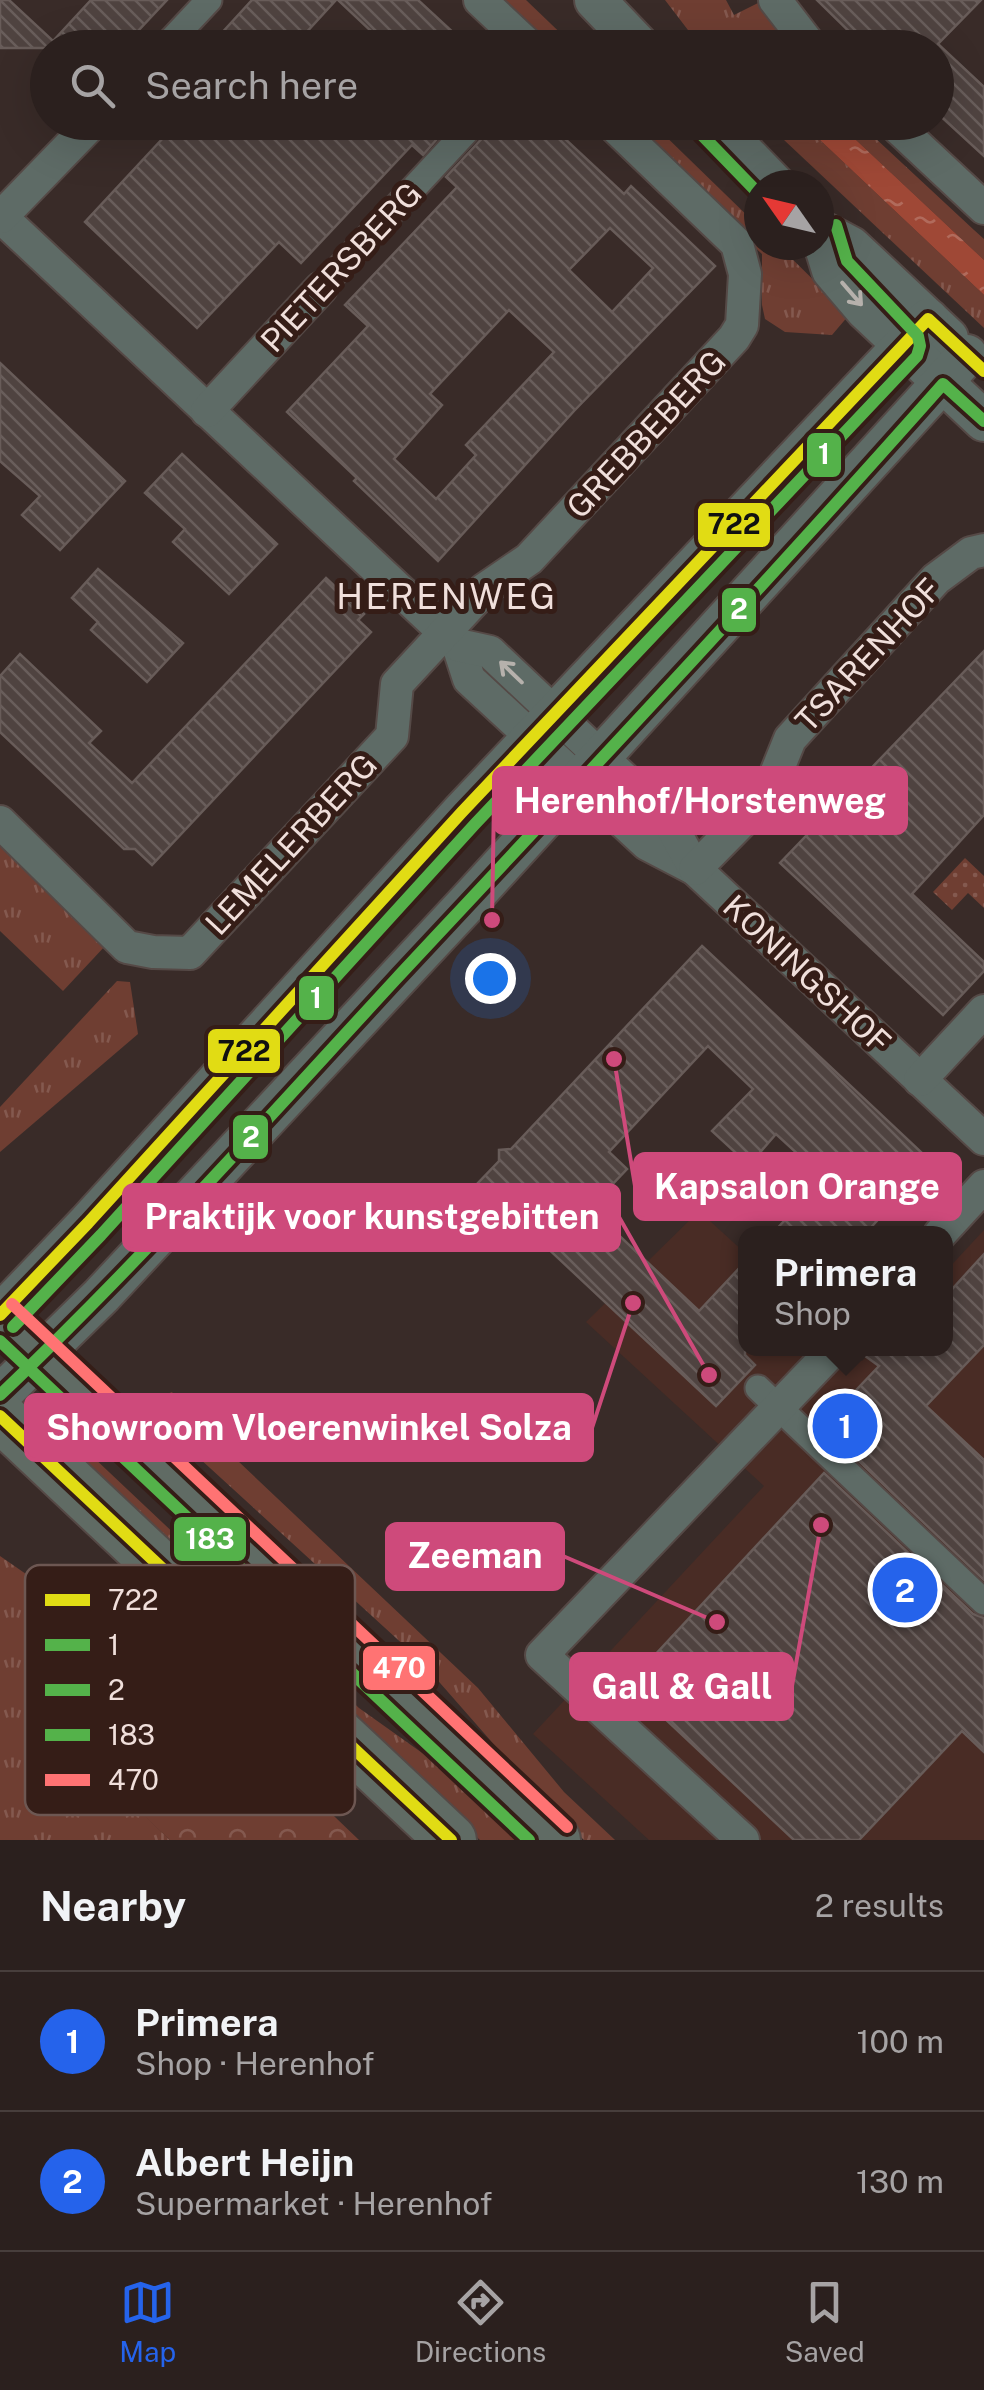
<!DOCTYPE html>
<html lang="en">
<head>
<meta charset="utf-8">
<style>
  body { margin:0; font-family:"Public Sans",sans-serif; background:#332827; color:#f1f3f6 }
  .compass { position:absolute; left:744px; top:170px; width:90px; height:90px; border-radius:50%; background:#2b201e; box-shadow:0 10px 40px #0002; rotate:304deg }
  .you { position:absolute; left:490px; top:978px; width:35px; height:35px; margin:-25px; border:8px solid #fff; border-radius:50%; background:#1a73e8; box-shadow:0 0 0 15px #1a73e833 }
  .badge { display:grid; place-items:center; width:65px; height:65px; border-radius:50%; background:#2563eb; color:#fff; font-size:32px; font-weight:700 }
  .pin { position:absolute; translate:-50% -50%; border:5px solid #fff; box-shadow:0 2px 10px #0006 }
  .popup { position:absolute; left:738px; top:1226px; width:215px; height:130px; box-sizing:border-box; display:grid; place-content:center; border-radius:20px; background:#2b201e; filter:drop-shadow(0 2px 8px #0005); font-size:32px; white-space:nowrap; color:#a6a3a4 }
  .popup b { font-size:38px; color:#f1f3f6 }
  .popup::after { content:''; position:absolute; left:50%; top:100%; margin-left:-20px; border:20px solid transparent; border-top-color:#2b201e }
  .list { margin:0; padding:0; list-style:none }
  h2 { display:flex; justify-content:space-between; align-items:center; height:130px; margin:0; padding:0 40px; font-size:42px }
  h2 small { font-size:32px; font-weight:400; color:#a6a3a4 }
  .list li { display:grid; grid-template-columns:65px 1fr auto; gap:30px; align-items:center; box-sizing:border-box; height:140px; padding:0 40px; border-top:2px solid #473e3c }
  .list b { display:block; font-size:38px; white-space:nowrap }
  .list p { margin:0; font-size:32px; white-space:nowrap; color:#a6a3a4 }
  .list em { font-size:32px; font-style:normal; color:#a6a3a4 }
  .icon { flex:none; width:55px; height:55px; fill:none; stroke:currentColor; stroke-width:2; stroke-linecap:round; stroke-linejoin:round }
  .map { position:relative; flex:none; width:984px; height:1840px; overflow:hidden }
  .search { position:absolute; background:#2b201e; box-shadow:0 10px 40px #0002; left:30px; right:30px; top:30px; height:110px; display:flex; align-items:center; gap:25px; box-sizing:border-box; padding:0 35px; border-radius:55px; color:#a6a3a4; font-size:38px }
  .sheet { height:410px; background:#2b201e }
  nav { display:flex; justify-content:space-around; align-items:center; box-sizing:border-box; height:140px; border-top:2px solid #473e3c; background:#2b201e; font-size:28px; color:#a6a3a4 }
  nav a { display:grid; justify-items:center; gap:5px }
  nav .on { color:#2563eb }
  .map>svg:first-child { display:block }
</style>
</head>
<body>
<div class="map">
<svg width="984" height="1840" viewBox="0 0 984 1840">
  <defs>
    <pattern id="grass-tufts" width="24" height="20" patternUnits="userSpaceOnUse" patternTransform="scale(2.5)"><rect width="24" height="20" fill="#6f3e32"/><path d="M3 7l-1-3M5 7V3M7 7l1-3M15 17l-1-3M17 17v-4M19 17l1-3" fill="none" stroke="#84594f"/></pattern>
    <pattern id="forest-crowns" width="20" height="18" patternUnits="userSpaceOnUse" patternTransform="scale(2.5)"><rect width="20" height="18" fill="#6f3e32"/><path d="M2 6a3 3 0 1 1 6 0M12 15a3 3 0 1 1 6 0" fill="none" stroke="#84594f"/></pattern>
    <pattern id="park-dots" width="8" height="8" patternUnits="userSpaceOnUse" patternTransform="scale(2.5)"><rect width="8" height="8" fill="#6f3e32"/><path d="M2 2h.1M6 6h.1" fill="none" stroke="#84594f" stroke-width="1.8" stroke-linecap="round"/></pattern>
    <pattern id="water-ripples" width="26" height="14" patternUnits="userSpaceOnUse" patternTransform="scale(2.5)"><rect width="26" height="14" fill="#9f4836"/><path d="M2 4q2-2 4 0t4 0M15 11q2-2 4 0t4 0" fill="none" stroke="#b16b5c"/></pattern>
    <pattern id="building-back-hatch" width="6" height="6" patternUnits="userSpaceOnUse" patternTransform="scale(2.5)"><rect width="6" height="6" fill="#4f4340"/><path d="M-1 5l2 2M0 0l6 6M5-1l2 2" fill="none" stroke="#695e5b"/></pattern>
  </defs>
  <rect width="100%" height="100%" fill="#392b28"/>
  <path fill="#492c25" d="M699 1211 745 1253V1348L849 1349 862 1361 874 1349 945 1348V1272L984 1230V1840H649L533 1734 764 1486 586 1322Z"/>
  <g fill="url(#grass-tufts)">
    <path d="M491 0H526L575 47H542Z"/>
    <path d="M665 0H726L734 15 758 3 792 47H701Z"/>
    <path d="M622 123H652L759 227V245H778L849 315 832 335 785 332 765 319 762 305V254Z"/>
    <path d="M766 123H802L984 295V328Z"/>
    <path d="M838 123H859L974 230 984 239V260Z"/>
    <path d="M0 846 106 945 63 991 0 931Z"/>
    <path d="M117 981 130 982 138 1034 0 1152V1107Z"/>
    <path d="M172 1392 185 1411 478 1688 564 1792 615 1840H584L548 1806 419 1659 141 1405Z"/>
    <path d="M92 1456 359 1708 470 1787 526 1840H480L83 1466Z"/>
    <path d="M0 1556 124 1642 127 1799 170 1840H0Z"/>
  </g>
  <path fill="url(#forest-crowns)" d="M124 1642 238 1724 359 1840H170L127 1800Z"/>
  <path fill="url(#park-dots)" d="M965 858 984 876V908L968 893 952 910 933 892Z"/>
  <path fill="url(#water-ripples)" d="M802 123H838L984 260V295Z"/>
  <g fill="url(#building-back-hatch)" stroke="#685c59" stroke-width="2.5" fill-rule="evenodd">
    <path d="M0 0H9L53 41 91 0H167L122 48H0Z"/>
    <path d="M252 0H336L292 48H208Z"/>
    <path d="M338 0H418L470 48H389Z"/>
    <path d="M817 0H981L938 44 984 87V156L936 112V46L866 48Z"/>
    <path d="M178 122H452L423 155 412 145 301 263 279 242 197 328 85 222Z"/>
    <path d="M491 122H547L624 194 631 186 715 266 574 411 438 561 354 481 357 478 287 412 368 326 345 305 457 187 446 177 487 133ZM610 228 653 268 612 312 569 270ZM509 310 554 352 466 445 476 455 436 499 394 459 442 405 430 394Z"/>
    <path d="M0 363 125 481 60 550 22 515 40 496 0 461Z"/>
    <path d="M182 454 277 544 229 594 173 542 185 529 145 493Z"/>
    <path d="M98 569 183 643 147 682 91 630 98 622 72 598Z"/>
    <path d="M326 578 364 614 358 620 371 632 152 865 135 849H124L0 732V676L20 654 101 731 89 743 132 783Z"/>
    <path d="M984 651V815L912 894 984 962V971L943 1015 780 863Z"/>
    <path d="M702 946 939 1169 902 1208 895 1201 865 1234H772L824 1178 776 1134 749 1165 712 1131 753 1089 708 1046 609 1152 627 1169 590 1208 699 1311 745 1262V1355L755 1365 716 1406 478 1183 499 1161V1150L511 1149Z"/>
    <path d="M984 1254V1345L926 1406 984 1460V1580L822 1426 879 1366 854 1348H945V1297Z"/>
    <path d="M824 1473 973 1614 984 1618V1752L962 1731 859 1840H794L628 1684Z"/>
  </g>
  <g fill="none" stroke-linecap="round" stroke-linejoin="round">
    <g stroke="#554946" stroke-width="29">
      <g id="pedestrian">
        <path d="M164 48 209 0"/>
        <path d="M321 288 475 122"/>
        <path d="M758 1388 984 1602"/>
      </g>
    </g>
    <g stroke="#554946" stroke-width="36">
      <g id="minor">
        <path d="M480 0 531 48"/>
        <path d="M775 0 812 48"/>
        <path d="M892 122 984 208"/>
        <path d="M0 216 458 645 469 679 647 844 695 869 984 1139"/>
        <path d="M1 217 93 122"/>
        <path d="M207 411 321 288"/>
        <path d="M458 645 490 652 668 820 695 869"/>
        <path d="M0 822 127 947 153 952 190 953 392 736 397 684 485 589 529 559 734 338 742 325 745 274 737 244 610 122"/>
        <path d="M695 869 767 796 790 739 936 579 971 553 984 550"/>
        <path d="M920 1080 984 1011"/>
        <path d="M940 1234 984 1186"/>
        <path d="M743 1840 542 1655 835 1348"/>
      </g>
    </g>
    <g stroke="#554946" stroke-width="44">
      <g id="tertiary">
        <path d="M595 0 641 48"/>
        <path d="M714 122 775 185"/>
        <path d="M819 230 851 247 948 338"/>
        <path d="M820 231 832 270 866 310 984 421"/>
        <path d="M0 1315 88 1223 462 812 928 319"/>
        <path d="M0 1395 101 1296 470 900 967 355"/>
      </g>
    </g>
    <g stroke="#554946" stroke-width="54">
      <g id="primary">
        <path d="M0 1317 555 1840"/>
        <path d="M0 1416 451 1840"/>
      </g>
    </g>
    <use href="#pedestrian" stroke="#5e6b66" stroke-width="25"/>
    <use href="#minor" stroke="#5e6b66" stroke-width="32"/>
    <use href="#tertiary" stroke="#5e6b66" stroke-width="40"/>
    <use href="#primary" stroke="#606b64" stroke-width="50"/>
    <g stroke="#351d17" stroke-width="20">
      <g id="bus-1">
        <path d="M0 1315 88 1223 462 812 928 319 984 371"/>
        <path d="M0 1416 451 1840"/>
      </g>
    </g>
    <g stroke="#351d17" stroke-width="20">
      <g id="bus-2">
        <path d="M701 134 759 194"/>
        <path d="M13 1327 101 1235 475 824 917 356 920 346 918 336 847 261 836 225"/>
      </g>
    </g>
    <g stroke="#351d17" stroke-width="20">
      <path id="bus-3" d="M0 1395C139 1263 266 1120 396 979 580 782 764 586 943 384L984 421"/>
    </g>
    <g stroke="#351d17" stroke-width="20">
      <path id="bus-4" d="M0 1341 529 1840"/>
    </g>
    <g stroke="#351d17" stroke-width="20">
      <path id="bus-5" d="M12 1304 567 1827"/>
    </g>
    <use href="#bus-1" stroke="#e1dc14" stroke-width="12"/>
    <use href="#bus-2" stroke="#54b24a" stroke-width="12"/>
    <use href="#bus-3" stroke="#54b24a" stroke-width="12"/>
    <use href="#bus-4" stroke="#54b24a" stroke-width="12"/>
    <use href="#bus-5" stroke="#ff7373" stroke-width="12"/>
  </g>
  <defs><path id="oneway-shaft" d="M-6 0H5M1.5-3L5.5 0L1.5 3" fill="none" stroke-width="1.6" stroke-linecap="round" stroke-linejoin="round" transform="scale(2.5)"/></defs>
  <g stroke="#b6b1ac">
    <use href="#oneway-shaft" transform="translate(852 294) rotate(49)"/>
    <use href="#oneway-shaft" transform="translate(511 672) rotate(-136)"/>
  </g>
  <g text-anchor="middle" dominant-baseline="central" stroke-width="10" stroke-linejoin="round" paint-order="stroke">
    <g font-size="32" fill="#f0dfdb" stroke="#351d17">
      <text transform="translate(341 267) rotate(-47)">PIETERSBERG</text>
      <text transform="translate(646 434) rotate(-47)">GREBBEBERG</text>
      <text transform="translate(868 655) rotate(-47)">TSARENHOF</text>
      <text transform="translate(291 844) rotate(-47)">LEMELERBERG</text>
      <text transform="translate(807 974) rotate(43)">KONINGSHOF</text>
    </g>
    <g font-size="35" letter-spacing="2.5" fill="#f0dfdb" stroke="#351d17">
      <text x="447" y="596">HERENWEG</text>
    </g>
  </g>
  <rect x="25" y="1565" width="330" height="250" rx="15" fill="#351d17" stroke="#6d5752" stroke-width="2.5"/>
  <rect x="45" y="1594" width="45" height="12" fill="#e1dc14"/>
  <rect x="45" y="1639" width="45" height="12" fill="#54b24a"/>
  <rect x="45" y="1684" width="45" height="12" fill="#54b24a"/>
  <rect x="45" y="1729" width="45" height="12" fill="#54b24a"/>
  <rect x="45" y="1774" width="45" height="12" fill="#ff7373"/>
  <g font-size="28" fill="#f0dfdb">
    <text x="108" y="1610">722</text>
    <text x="108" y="1655">1</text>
    <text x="108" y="1700">2</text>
    <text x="108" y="1745">183</text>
    <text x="108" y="1790">470</text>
  </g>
  <path fill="none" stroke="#ce4a7b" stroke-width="4" d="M492 920L494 801M614 1059L635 1186M709 1375L619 1217M633 1303L592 1428M717 1622L563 1556M821 1525L792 1686"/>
  <g fill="#ce4a7b" stroke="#351d17" stroke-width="4">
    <circle cx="492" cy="920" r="10"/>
    <circle cx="614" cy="1059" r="10"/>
    <circle cx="709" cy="1375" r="10"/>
    <circle cx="633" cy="1303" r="10"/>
    <circle cx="717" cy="1622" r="10"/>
    <circle cx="821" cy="1525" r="10"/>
  </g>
  <g fill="#ce4a7b" stroke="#ce4a7b" stroke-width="4">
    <rect x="494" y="768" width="412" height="65" rx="10"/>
    <rect x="635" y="1154" width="325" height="65" rx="10"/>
    <rect x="124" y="1185" width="495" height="65" rx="10"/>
    <rect x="26" y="1395" width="566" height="65" rx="10"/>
    <rect x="387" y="1524" width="176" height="65" rx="10"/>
    <rect x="571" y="1654" width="221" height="65" rx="10"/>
  </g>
  <g font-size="35" text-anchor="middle" font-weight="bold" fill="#fff">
    <text x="700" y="813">Herenhof/Horstenweg</text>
    <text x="797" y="1199">Kapsalon Orange</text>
    <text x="372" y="1229">Praktijk voor kunstgebitten</text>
    <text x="309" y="1440">Showroom Vloerenwinkel Solza</text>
    <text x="475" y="1568">Zeeman</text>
    <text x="682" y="1699">Gall &amp; Gall</text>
  </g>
  <g stroke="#351d17" stroke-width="4">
    <rect x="805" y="431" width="38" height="48" rx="10" fill="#54b24a"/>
    <rect x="696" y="501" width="76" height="48" rx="10" fill="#e1dc14"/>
    <rect x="720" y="586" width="38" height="48" rx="10" fill="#54b24a"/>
    <rect x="297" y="974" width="39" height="48" rx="10" fill="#54b24a"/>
    <rect x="206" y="1027" width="76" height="48" rx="10" fill="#e1dc14"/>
    <rect x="231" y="1113" width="39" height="48" rx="10" fill="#54b24a"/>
    <rect x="172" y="1515" width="76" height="48" rx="10" fill="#54b24a"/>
    <rect x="361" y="1644" width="76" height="48" rx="10" fill="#ff7373"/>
  </g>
  <g font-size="28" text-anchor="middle" font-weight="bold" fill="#fff">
    <text x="824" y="464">1</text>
    <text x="739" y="619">2</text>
    <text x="316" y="1008">1</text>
    <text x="251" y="1147">2</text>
    <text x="210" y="1549">183</text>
    <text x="399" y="1678">470</text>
  </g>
  <g font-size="28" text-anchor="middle" font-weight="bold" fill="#111">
    <text x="734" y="534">722</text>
    <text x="244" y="1061">722</text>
  </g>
</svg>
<svg class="compass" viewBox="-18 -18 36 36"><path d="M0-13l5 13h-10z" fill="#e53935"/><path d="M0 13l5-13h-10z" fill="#a6a3a4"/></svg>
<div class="you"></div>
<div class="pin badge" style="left:845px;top:1426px">1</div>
<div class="popup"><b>Primera</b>Shop</div>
<div class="pin badge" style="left:905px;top:1590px">2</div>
<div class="search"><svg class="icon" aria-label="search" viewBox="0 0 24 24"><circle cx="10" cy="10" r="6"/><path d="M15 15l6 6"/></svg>Search here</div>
</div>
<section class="sheet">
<h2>Nearby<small>2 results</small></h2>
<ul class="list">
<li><span class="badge">1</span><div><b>Primera</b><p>Shop · Herenhof</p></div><em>100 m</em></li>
<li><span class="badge">2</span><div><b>Albert Heijn</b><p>Supermarket · Herenhof</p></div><em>130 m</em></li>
</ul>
</section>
<nav>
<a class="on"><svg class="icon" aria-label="map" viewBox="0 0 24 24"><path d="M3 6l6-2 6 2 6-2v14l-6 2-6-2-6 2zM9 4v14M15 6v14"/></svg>Map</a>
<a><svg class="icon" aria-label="directions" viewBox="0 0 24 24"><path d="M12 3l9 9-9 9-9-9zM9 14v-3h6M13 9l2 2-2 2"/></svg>Directions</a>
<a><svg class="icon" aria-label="saved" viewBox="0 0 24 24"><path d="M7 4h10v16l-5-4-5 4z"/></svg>Saved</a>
</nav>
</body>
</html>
